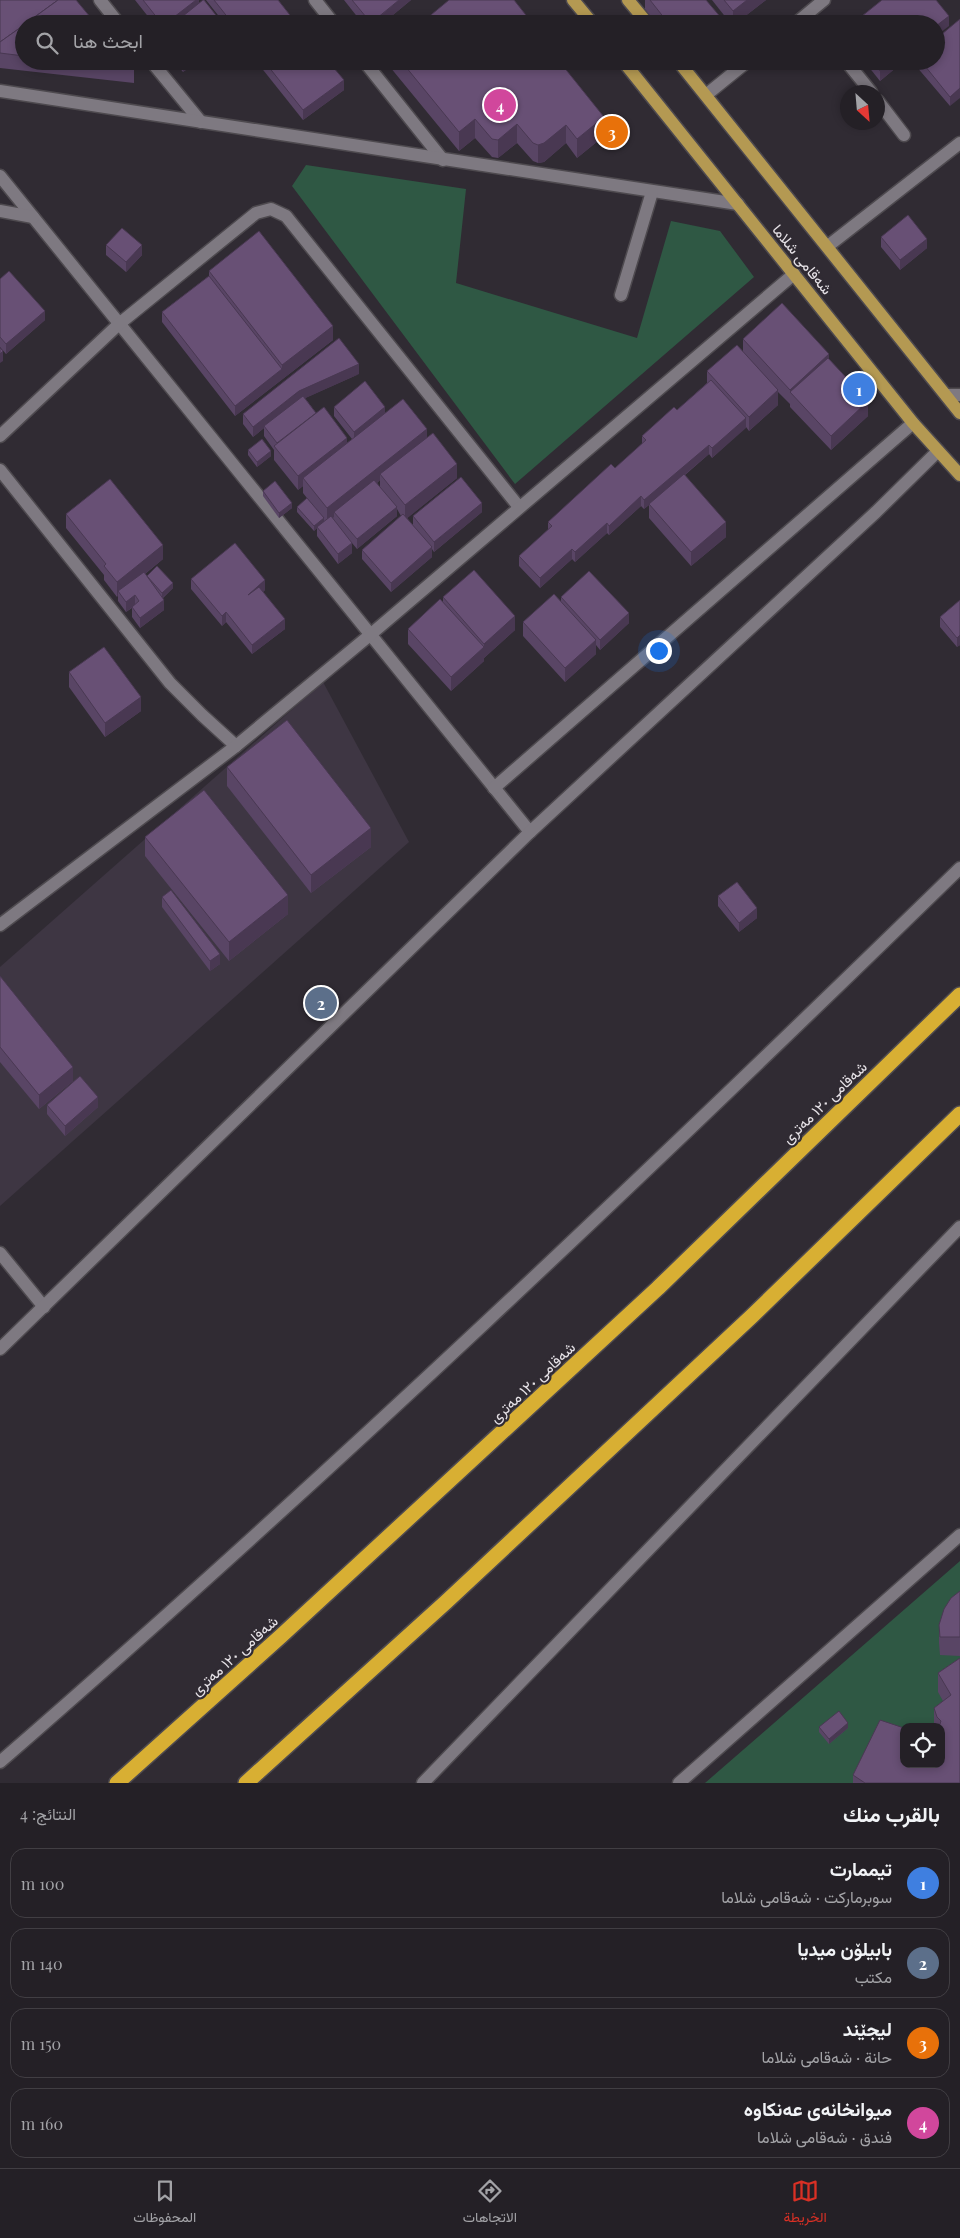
<!DOCTYPE html>
<html lang="ar">
<head>
<meta charset="utf-8">
<style>
  body { margin:0; font-family:"Playfair Display",Vazirmatn,serif; background:#2c282e; color:#f1f3f6; direction:rtl }
  .controls { position:absolute; right:15px; bottom:15px; display:grid; overflow:hidden; border-radius:10px; box-shadow:0 2px 8px #0003 }
  .controls button { width:45px; height:45px; display:grid; place-items:center; padding:0; border:0; border-bottom:1px solid #413e43; background:#242026; color:#f1f3f6; font:25px sans-serif }
  .compass { position:absolute; left:840px; top:85px; width:45px; height:45px; border-radius:50%; background:#242026; box-shadow:0 2px 8px #0003; rotate:154deg }
  .you { position:absolute; left:658px; top:650px; width:18px; height:18px; margin:-12px; border:4px solid #fff; border-radius:50%; background:#1a73e8; box-shadow:0 0 0 8px #1a73e833 }
  .badge { display:grid; place-items:center; width:32px; height:32px; border-radius:50%; background:#d93025; color:#fff; font-size:16px; font-weight:700 }
  .pin { position:absolute; translate:-50% -50%; border:2px solid #fff; box-shadow:0 1px 5px #0006 }
  .list { margin:0; padding:0; list-style:none }
  h2 { display:flex; justify-content:space-between; align-items:center; height:65px; margin:0; padding:0 20px; font-size:21px }
  h2 small { font-size:16px; font-weight:400; color:#a3a3a7 }
  .list li { display:grid; grid-template-columns:32px 1fr auto; gap:15px; align-items:center; box-sizing:border-box; height:70px; margin:0 10px 10px; padding:0 10px; border:1px solid #413e43; border-radius:15px }
  .list b { display:block; font-size:19px; white-space:nowrap }
  .list p { margin:0; font-size:16px; white-space:nowrap; color:#a3a3a7 }
  .list em { font-size:16px; font-style:normal; color:#a3a3a7 }
  .icon { flex:none; width:28px; height:28px; fill:none; stroke:currentColor; stroke-width:2; stroke-linecap:round; stroke-linejoin:round }
  .map { position:relative; flex:none; width:960px; height:1783px; overflow:hidden; direction:ltr }
  .search { position:absolute; background:#242026; box-shadow:0 2px 8px #0003; left:15px; right:15px; top:15px; height:55px; display:flex; align-items:center; gap:12px; box-sizing:border-box; padding:0 18px; border-radius:28px; color:#a3a3a7; font-size:19px }
  .sheet { height:385px; background:#242026 }
  nav { display:flex; justify-content:space-around; align-items:center; box-sizing:border-box; height:70px; border-top:1px solid #413e43; background:#242026; font-size:14px; color:#a3a3a7 }
  nav a { display:grid; justify-items:center; gap:2px }
  nav .on { color:#d93025 }
  .map>svg:first-child { display:block }
</style>
</head>
<body>
<div class="map">
<svg width="960" height="1783" viewBox="0 0 960 1783">
  <rect width="100%" height="100%" fill="#302b33"/>
  <path fill="#3e3643" d="M323 682 409 842 0 1206V967Z"/>
  <g fill="#2f5844" fill-rule="evenodd">
    <path d="M306 165 466 189 456 283 637 338 671 221 720 231 754 277 515 484 292 186Z"/>
    <path d="M960 1561V1783H705ZM904 1727H941V1764H904Z"/>
  </g>
  <g fill="none" stroke-linecap="round" stroke-linejoin="round">
    <g stroke="#4e4a4f" stroke-width="15">
      <g id="minor">
        <path d="M100 0 119 24"/>
        <path d="M315 0 334 24"/>
        <path d="M795 24 824 0"/>
        <path d="M151 61 201 122"/>
        <path d="M364 61 443 160"/>
        <path d="M846 61 871 92"/>
        <path d="M0 91 738 204"/>
        <path d="M706 95 748 61"/>
        <path d="M878 101 904 135"/>
        <path d="M0 176 530 832"/>
        <path d="M0 211 33 217"/>
        <path d="M828 246 960 143"/>
        <path d="M621 295 652 192"/>
        <path d="M946 395H960"/>
        <path d="M0 436 119 324 256 213 271 209 286 216 519 507"/>
        <path d="M0 470 170 683 202 715 236 746"/>
        <path d="M494 788 913 423"/>
        <path d="M0 925 236 746 370 635 794 274"/>
        <path d="M0 1253 44 1307"/>
        <path d="M0 1349 530 832 876 512 938 451"/>
        <path d="M0 1762C330 1475 647 1173 960 868"/>
        <path d="M423 1783 960 1227"/>
        <path d="M679 1783 960 1535"/>
      </g>
    </g>
    <g stroke="#4e4a4f" stroke-width="15">
      <g id="major">
        <path d="M573 0 593 24"/>
        <path d="M628 0 648 24"/>
        <path d="M623 61 913 423 960 475"/>
        <path d="M678 61 960 413"/>
      </g>
    </g>
    <g stroke="#4e4a4f" stroke-width="18">
      <g id="highway">
        <path d="M117 1783 281 1636 658 1288 960 995"/>
        <path d="M246 1783 446 1602 752 1316 960 1114"/>
      </g>
    </g>
    <use href="#minor" stroke="#7e7981" stroke-width="12"/>
    <use href="#major" stroke="#b49952" stroke-width="12"/>
    <use href="#highway" stroke="#d8af33" stroke-width="15"/>
  </g>
  <g fill="#594565" fill-rule="evenodd">
    <path d="M0 0 24 24V61H128L134 69V83L0 68Z"/>
    <path d="M135 0H199V3L223 24H154Z"/>
    <path d="M206 0H278L297 24H225Z"/>
    <path d="M344 0H411L382 24H363Z"/>
    <path d="M645 0H706L723 24H657L645 9Z"/>
    <path d="M712 0H766L735 24H731Z"/>
    <path d="M960 19 950 106 916 66V61H936Z"/>
    <path d="M174 61H198L183 72Z"/>
    <path d="M256 61H328L344 90 303 120Z"/>
    <path d="M390 61H559L604 136 577 158 566 143 544 162 538 163 533 161 517 143 498 158 492 157 475 138 459 151 390 67Z"/>
    <path d="M864 61H904L880 81Z"/>
    <path d="M881 237 927 248 900 270 881 247Z"/>
    <path d="M106 245 142 255 126 272 106 255Z"/>
    <path d="M209 271 333 340 235 416 162 322V312L209 276Z"/>
    <path d="M0 279 45 320 6 354 0 347Z"/>
    <path d="M743 339 829 359 868 416 831 450 790 407V403V404L778 392V405L749 431 746 427 712 458 709 454 685 475 726 537 691 566 649 518V505L644 509 641 506 609 535 607 533 575 562 572 559 540 588 519 566V556L548 530V522L615 468 642 444V436L677 410 707 383V371L743 352Z"/>
    <path d="M359 374 305 398 316 413 347 443 352 439 334 416V407L385 413 427 438 457 478 407 518 413 525V516L482 512 434 552 432 549V557L391 592 362 559V550L401 516 397 509V516L357 549 352 543V553L338 564 317 536V528L314 531 297 512V507H314L303 493V486L298 490 274 460V450L264 436V428L253 437 243 424V414ZM380 480V487L377 483Z"/>
    <path d="M248 450 271 456 257 467 248 455Z"/>
    <path d="M263 491 292 508 279 518 263 496Z"/>
    <path d="M66 514 163 559 145 574 147 576 173 588 163 598 164 610 140 628 132 617V608L126 612 118 601V595L117 597 104 580V575L66 528Z"/>
    <path d="M191 579 265 590 263 592 285 629 252 654 226 622 222 626 191 589Z"/>
    <path d="M443 597 515 630 484 658V657V661L451 691 408 644V629L443 602Z"/>
    <path d="M561 597 629 623 600 650 596 645V654L565 682 523 636V622L561 601Z"/>
    <path d="M960 600V645L957 647 940 627V617Z"/>
    <path d="M69 672 141 711 105 737 69 687Z"/>
    <path d="M227 767 371 847 311 893 227 786Z"/>
    <path d="M145 837 288 914 229 961 145 856Z"/>
    <path d="M718 896 757 918 739 932 718 906Z"/>
    <path d="M162 897 220 964 210 971 162 907Z"/>
    <path d="M0 976 73 1081 39 1109 0 1062Z"/>
    <path d="M47 1105 98 1107 65 1136 47 1114Z"/>
    <path d="M960 1591V1656L940 1655 939 1643V1625Z"/>
    <path d="M960 1658V1783H853V1775L941 1764V1727L934 1726V1708L943 1701 938 1692V1673Z"/>
    <path d="M819 1727 848 1728 829 1744 819 1732Z"/>
  </g>
  <g fill="#493852">
    <path d="M196 0H199V7L178 24H165Z"/>
    <path d="M399 0H411L382 24H371Z"/>
    <path d="M747 0H766L735 24H733V11Z"/>
    <path d="M949 16V26L936 36V26Z"/>
    <path d="M185 61H198L183 72V63Z"/>
    <path d="M892 61H904L880 81V71Z"/>
    <path d="M344 80V90L303 120V110Z"/>
    <path d="M960 88V98L950 106V97Z"/>
    <path d="M604 117V136L577 158V139Z"/>
    <path d="M475 119V138L459 151V132Z"/>
    <path d="M517 124V143L498 158V140Z"/>
    <path d="M566 125V143L544 162 538 163V145Z"/>
    <path d="M927 239V248L900 270V260Z"/>
    <path d="M142 245V255L126 272V262Z"/>
    <path d="M45 311V320L6 354V344Z"/>
    <path d="M333 326V340L235 416V406L282 369V365Z"/>
    <path d="M3 351V361L0 363V354Z"/>
    <path d="M829 354V369L790 392V404V390Z"/>
    <path d="M359 364V374L299 401 264 426V428L253 437V427L299 391Z"/>
    <path d="M778 390V405L749 431V417Z"/>
    <path d="M868 401V416L831 450V436Z"/>
    <path d="M385 407V416L354 442V432Z"/>
    <path d="M746 418V428L712 458V448Z"/>
    <path d="M427 429V443L380 474V480L337 515 334 512V517L327 523V508Z"/>
    <path d="M347 438V452L303 478V486L298 490V476Z"/>
    <path d="M709 445V454L644 509V500Z"/>
    <path d="M271 451V456L257 467V462Z"/>
    <path d="M457 464V478L405 520V505Z"/>
    <path d="M641 496V506L609 535V526Z"/>
    <path d="M292 503V508L279 518V513Z"/>
    <path d="M482 503V512L434 552V542Z"/>
    <path d="M397 507V516L357 549V539Z"/>
    <path d="M324 518V523L317 527V528L314 531V526Z"/>
    <path d="M726 522V537L691 566V552Z"/>
    <path d="M607 523V533L575 562V552Z"/>
    <path d="M352 543V553L338 564V554Z"/>
    <path d="M163 545V559L120 594 118 591V595L117 597V582Z"/>
    <path d="M432 547V557L391 592V583Z"/>
    <path d="M572 549V559L540 588V578Z"/>
    <path d="M265 580V590L248 604V595Z"/>
    <path d="M173 583V588L162 598V593Z"/>
    <path d="M135 595V605L126 612V602Z"/>
    <path d="M164 600V610L140 628V618Z"/>
    <path d="M226 612V622L222 626V616Z"/>
    <path d="M629 613V623L600 650V640Z"/>
    <path d="M515 616V630L484 658V644Z"/>
    <path d="M285 619V629L252 654V645Z"/>
    <path d="M960 635V645L957 647V638Z"/>
    <path d="M596 640V654L565 682V668Z"/>
    <path d="M484 647V661L451 691V677Z"/>
    <path d="M141 697V711L105 737V723Z"/>
    <path d="M371 828V847L311 893V875Z"/>
    <path d="M288 895V914L229 961V942Z"/>
    <path d="M757 908V918L739 932V923Z"/>
    <path d="M220 954V964L210 971V961Z"/>
    <path d="M73 1067V1081L39 1109V1095Z"/>
    <path d="M98 1097V1107L65 1136V1126Z"/>
    <path d="M848 1723V1728L829 1744V1739Z"/>
  </g>
  <g fill="#685075" stroke="#493852">
    <path d="M0 0H58L25 24H24V25L0 42Z"/>
    <path d="M58 0H76L96 24H25Z"/>
    <path d="M143 0H196L165 24H162Z"/>
    <path d="M203 0H204L223 24H173Z"/>
    <path d="M214 0H278L297 24H233Z"/>
    <path d="M352 0H399L371 23Z"/>
    <path d="M449 0H514L533 24H420Z"/>
    <path d="M650 0H706L723 20 718 24H669Z"/>
    <path d="M724 0H747L733 11Z"/>
    <path d="M882 0H936L949 16 936 26V24H852Z"/>
    <path d="M960 19V88L950 97 921 61H936V39Z"/>
    <path d="M24 25V56L0 53V42Z"/>
    <path d="M70 61H128L134 69Z"/>
    <path d="M264 61H328L344 80 303 110Z"/>
    <path d="M401 61H559L604 117 577 139 566 125 544 143 538 145 533 143 517 124 498 140 492 139 475 119 459 132Z"/>
    <path d="M872 61H892L880 71Z"/>
    <path d="M908 215 927 239 900 260 881 237Z"/>
    <path d="M122 228 142 245 126 262 106 245Z"/>
    <path d="M259 231 333 326 282 365 209 271Z"/>
    <path d="M9 271 45 311 6 344 0 337V279Z"/>
    <path d="M209 276 282 369 235 406 162 312Z"/>
    <path d="M782 303 829 354 790 390 743 339Z"/>
    <path d="M339 338 359 364 299 391 253 427 243 414Z"/>
    <path d="M737 345 778 390 749 417 707 371Z"/>
    <path d="M0 348 3 351 0 354Z"/>
    <path d="M828 358 868 401 831 436 790 392Z"/>
    <path d="M711 380 746 418 712 448 709 445 644 500 641 496 609 526 607 523 575 552 572 549 540 578 519 556 552 526 548 522 611 464 615 468 646 440 642 436 674 407 677 410Z"/>
    <path d="M365 381 385 407 354 432 334 407Z"/>
    <path d="M303 396 316 413 277 443 264 426Z"/>
    <path d="M403 399 427 429 327 508 303 478Z"/>
    <path d="M324 407 347 438 298 476 274 446Z"/>
    <path d="M433 433 457 464 405 505 380 474Z"/>
    <path d="M262 439 271 451 257 462 248 450Z"/>
    <path d="M684 474 726 522 691 552 649 504Z"/>
    <path d="M461 477 482 503 434 542 413 516Z"/>
    <path d="M110 479 163 545 117 582 104 566 106 564 66 514Z"/>
    <path d="M374 480 397 507 357 539 334 512Z"/>
    <path d="M275 481 292 503 279 513 263 491Z"/>
    <path d="M307 498 324 518 314 526 297 507Z"/>
    <path d="M403 514 432 547 391 583 362 550Z"/>
    <path d="M331 516 352 543 338 554 317 527Z"/>
    <path d="M235 543 265 580 248 595 259 587 285 619 252 645 226 612 222 616 191 579Z"/>
    <path d="M157 566 173 583 162 593 147 576Z"/>
    <path d="M474 570 515 616 484 644 443 597Z"/>
    <path d="M589 571 629 613 600 640 561 597Z"/>
    <path d="M144 572 164 600 140 618 132 607 139 601 135 595 126 602 118 591Z"/>
    <path d="M554 594 596 640 565 668 523 622Z"/>
    <path d="M440 599 484 647 451 677 408 629Z"/>
    <path d="M960 600V635L957 638 940 617Z"/>
    <path d="M104 647 141 697 105 723 69 672Z"/>
    <path d="M287 720 371 828 311 875 227 767Z"/>
    <path d="M204 790 288 895 229 942 145 837Z"/>
    <path d="M737 882 757 908 739 923 718 896Z"/>
    <path d="M171 890 220 954 210 961 162 897Z"/>
    <path d="M0 976 73 1067 39 1095 0 1047Z"/>
    <path d="M80 1076 98 1097 65 1126 47 1105Z"/>
    <path d="M960 1591V1637H940L939 1625 944 1609 951 1598Z"/>
    <path d="M960 1658V1783H865L853 1775 880 1720 904 1728V1764H941V1727H939L941 1721 937 1717 934 1708 951 1695 938 1673Z"/>
    <path d="M839 1711 848 1723 829 1739 819 1727Z"/>
  </g>
  <g text-anchor="middle" dominant-baseline="central" stroke-width="4.5" stroke-linejoin="round" paint-order="stroke">
    <g font-size="15" fill="#e6e2e7" stroke="#302b33">
      <text transform="translate(803 259) rotate(51)">شەقامی شلاما</text>
      <text transform="translate(824 1102) rotate(-44)">شەقامی ١٢٠ مەتری</text>
      <text transform="translate(532 1382) rotate(-43)">شەقامی ١٢٠ مەتری</text>
      <text transform="translate(234 1655) rotate(-42)">شەقامی ١٢٠ مەتری</text>
    </g>
  </g>
</svg>
<div class="controls">
<button><svg class="icon" aria-label="locate" viewBox="0 0 24 24"><circle cx="12" cy="12" r="6"/><path d="M12 2v4M12 18v4M2 12h4M18 12h4"/></svg></button>
</div>
<svg class="compass" viewBox="-18 -18 36 36"><path d="M0-13l5 13h-10z" fill="#e53935"/><path d="M0 13l5-13h-10z" fill="#a3a3a7"/></svg>
<div class="you"></div>
<div class="pin badge" style="left:859px;top:389px;background:#3f7fe0">1</div>
<div class="pin badge" style="left:321px;top:1003px;background:#5c6f8a">2</div>
<div class="pin badge" style="left:612px;top:132px;background:#e8710a">3</div>
<div class="pin badge" style="left:500px;top:105px;background:#d1479c">4</div>
<div class="search"><svg class="icon" aria-label="search" viewBox="0 0 24 24"><circle cx="10" cy="10" r="6"/><path d="M15 15l6 6"/></svg>ابحث هنا</div>
</div>
<section class="sheet">
<h2>بالقرب منك<small>النتائج: 4</small></h2>
<ul class="list">
<li><span class="badge" style="background:#3f7fe0">1</span><div><b>تیممارت</b><p>سوبرماركت · شەقامی شلاما</p></div><em>100 m</em></li>
<li><span class="badge" style="background:#5c6f8a">2</span><div><b>بابیلۆن میدیا</b><p>مكتب</p></div><em>140 m</em></li>
<li><span class="badge" style="background:#e8710a">3</span><div><b>لیجێند</b><p>حانة · شەقامی شلاما</p></div><em>150 m</em></li>
<li><span class="badge" style="background:#d1479c">4</span><div><b>میوانخانەی عەنکاوە</b><p>فندق · شەقامی شلاما</p></div><em>160 m</em></li>
</ul>
</section>
<nav>
<a class="on"><svg class="icon" aria-label="map" viewBox="0 0 24 24"><path d="M3 6l6-2 6 2 6-2v14l-6 2-6-2-6 2zM9 4v14M15 6v14"/></svg>الخريطة</a>
<a><svg class="icon" aria-label="directions" viewBox="0 0 24 24"><path d="M12 3l9 9-9 9-9-9zM9 14v-3h6M13 9l2 2-2 2"/></svg>الاتجاهات</a>
<a><svg class="icon" aria-label="saved" viewBox="0 0 24 24"><path d="M7 4h10v16l-5-4-5 4z"/></svg>المحفوظات</a>
</nav>
</body>
</html>
